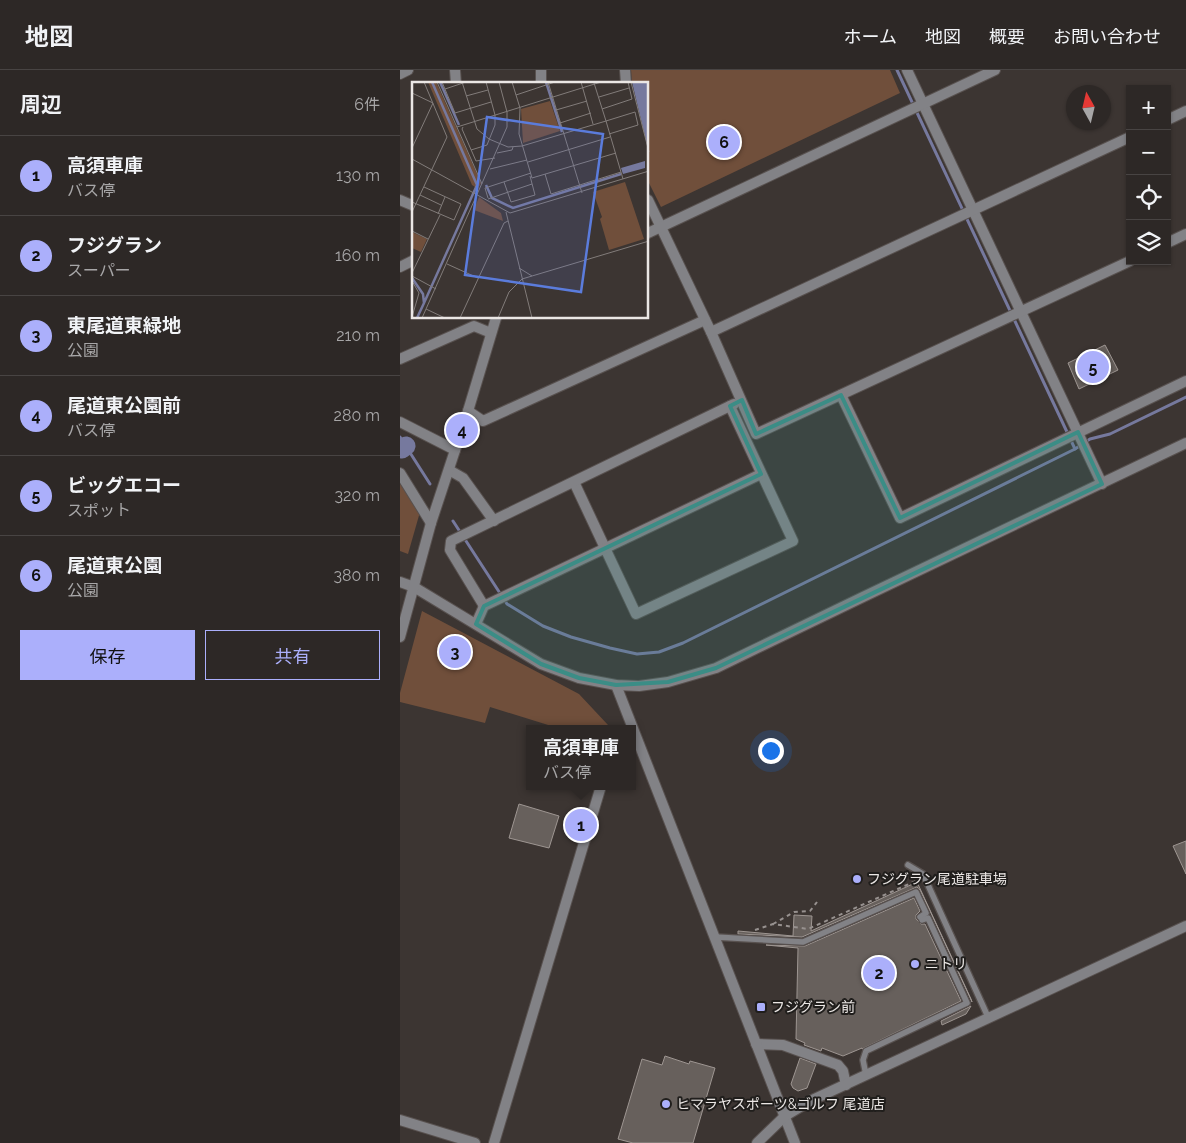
<!DOCTYPE html>
<html lang="ja">
<head>
<meta charset="utf-8">
<style>
  body { margin:0; font-family:Raleway,"Noto Sans JP",sans-serif; background:#393432; color:#f1f3f6 }
  .controls { position:absolute; right:15px; top:15px; display:grid; overflow:hidden; border-radius:0px; box-shadow:0 1px 4px #0004 }
  .controls button { width:45px; height:45px; display:grid; place-items:center; padding:0; border:0; border-bottom:1px solid #484443; background:#2d2826; color:#f1f3f6; font:25px sans-serif }
  .compass { position:absolute; left:666px; top:15px; width:45px; height:45px; border-radius:50%; background:#2d2826; box-shadow:0 1px 4px #0004; rotate:352deg }
  .you { position:absolute; left:370px; top:680px; width:18px; height:18px; margin:-12px; border:4px solid #fff; border-radius:50%; background:#1a73e8; box-shadow:0 0 0 8px #1a73e833 }
  .badge { display:grid; place-items:center; width:32px; height:32px; border-radius:50%; background:#abaffb; color:#111; font-size:16px; font-weight:700 }
  .pin { position:absolute; translate:-50% -50%; border:2px solid #fff; box-shadow:0 1px 5px #0006 }
  .popup { position:absolute; left:126px; top:655px; width:110px; height:65px; box-sizing:border-box; display:grid; place-content:center; border-radius:0px; background:#2d2826; filter:drop-shadow(0 1px 4px #0005); font-size:16px; white-space:nowrap; color:#a7a6a7 }
  .popup b { font-size:19px; color:#f1f3f6 }
  .popup::after { content:''; position:absolute; left:50%; top:100%; margin-left:-10px; border:10px solid transparent; border-top-color:#2d2826 }
  .list { margin:0; padding:0; list-style:none }
  h2 { display:flex; justify-content:space-between; align-items:center; height:65px; margin:0; padding:0 20px; font-size:21px }
  h2 small { font-size:16px; font-weight:400; color:#a7a6a7 }
  .list li { display:grid; grid-template-columns:32px 1fr auto; gap:15px; align-items:center; box-sizing:border-box; height:80px; padding:0 20px; border-top:1px solid #484443 }
  .list b { display:block; font-size:19px; white-space:nowrap }
  .list p { margin:0; font-size:16px; white-space:nowrap; color:#a7a6a7 }
  .list em { font-size:16px; font-style:normal; color:#a7a6a7 }
  .actions { display:flex; gap:10px; padding:15px 20px }
  .actions a { flex:1; padding:11px 0; border:1px solid #abaffb; border-radius:0px; text-align:center; font-size:18px; color:#abaffb }
  .actions .main { background:#abaffb; color:#111 }
  .icon { flex:none; width:28px; height:28px; fill:none; stroke:currentColor; stroke-width:2; stroke-linecap:round; stroke-linejoin:round }
  .map { position:relative; flex:none; width:786px; height:1073px; overflow:hidden }
  header { display:flex; align-items:center; gap:30px; box-sizing:border-box; height:70px; padding:0 25px; background:#2d2826; border-bottom:1px solid #484443 }
  header strong { font-size:24px }
  nav { display:flex; gap:28px; margin-inline-start:auto; font-size:18px }
  main { display:flex }
  aside { flex:1; background:#2d2826 }
  .map>svg:first-child { display:block }
</style>
</head>
<body>
<header>
<strong>地図</strong>
<nav><a>ホーム</a><a>地図</a><a>概要</a><a>お問い合わせ</a></nav>
</header>
<main>
<aside>
<h2>周辺<small>6件</small></h2>
<ul class="list">
<li><span class="badge">1</span><div><b>高須車庫</b><p>バス停</p></div><em>130 m</em></li>
<li><span class="badge">2</span><div><b>フジグラン</b><p>スーパー</p></div><em>160 m</em></li>
<li><span class="badge">3</span><div><b>東尾道東緑地</b><p>公園</p></div><em>210 m</em></li>
<li><span class="badge">4</span><div><b>尾道東公園前</b><p>バス停</p></div><em>280 m</em></li>
<li><span class="badge">5</span><div><b>ビッグエコー</b><p>スポット</p></div><em>320 m</em></li>
<li><span class="badge">6</span><div><b>尾道東公園</b><p>公園</p></div><em>380 m</em></li>
</ul>
<div class="actions"><a class="main">保存</a><a>共有</a></div>
</aside>
<div class="map">
<svg width="786" height="1073" viewBox="0 0 786 1073">
  <rect width="100%" height="100%" fill="#3c3532"/>
  <g fill="#704f3b">
    <path d="M231 0H490L500 23 261 137 248 111V14H232Z"/>
    <path d="M0 410 20 442 8 484 0 481Z"/>
    <path d="M22 541 179 624 208 655 207 659H161L90 637 85 653 0 632V623Z"/>
  </g>
  <g fill="none" stroke-linecap="round" stroke-linejoin="round">
    <g stroke="#76799e" stroke-width="3">
      <path d="M497 0 675 379"/>
      <path d="M0 367 30 414"/>
      <path d="M53 451 107 534 143 556 171 567 210 578 237 584 259 582 283 573 675 379 690 369 710 364 786 327"/>
    </g>
    <path stroke="#76799e" stroke-width="19" d="M2 379 6 376"/>
  </g>
  <g fill="#67605c" stroke="#9e9692">
    <path d="M705 275 718 300 679 319 668 293Z"/>
    <path d="M119 734 159 746 149 778 109 768Z"/>
    <path d="M786 771V804L773 776Z"/>
    <path d="M517 812 571 929 572 932 530 841 520 820 517 817 402 867 338 864V861L393 866 394 845 412 846 411 861Z"/>
    <path d="M514 828 520 841 516 845V849L521 854H525L561 931 462 979V978L443 986 422 978 421 981 404 975 405 973 396 969 398 878 366 875 405 876Z"/>
    <path d="M571 936 566 944 542 955 541 951Z"/>
    <path d="M265 986 289 994 290 991 315 998 293 1073H233L218 1069 242 989 262 995Z"/>
    <path d="M400 988 416 994 407 1018 398 1021 393 1018 391 1014Z"/>
  </g>
  <g fill="none" stroke-linecap="round" stroke-linejoin="round">
    <g stroke="#58514f" stroke-width="8">
      <g id="service">
        <path d="M508 795 523 804 588 947"/>
        <path d="M315 867 403 872 516 822 526 843 520 847"/>
        <path d="M466 1005 463 990 466 981 567 933 528 848 522 850"/>
      </g>
    </g>
    <g stroke="#58514f" stroke-width="12">
      <g id="minor">
        <path d="M55 0 56 14"/>
        <path d="M507 0 702 414"/>
        <path d="M0 197 14 190"/>
        <path d="M0 289 74 256 91 263"/>
        <path d="M68 341 83 351 305 250"/>
        <path d="M0 352 55 380"/>
        <path d="M49 400 63 408 94 451"/>
        <path d="M174 412 236 544 393 471 330 336"/>
        <path d="M84 536 50 480 51 471 334 334"/>
        <path d="M76 554 84 536 361 404"/>
        <path d="M356 974 383 975 438 995 443 1001 446 1015"/>
      </g>
    </g>
    <g stroke="#58514f" stroke-width="12">
      <g id="tertiary">
        <path d="M141 0V14"/>
        <path d="M225 0 226 14"/>
        <path d="M0 4 8 0"/>
        <path d="M767 50 786 41"/>
        <path d="M0 130 14 136"/>
        <path d="M248 130 311 262 356 364 730 191"/>
        <path d="M248 163 595 0"/>
        <path d="M767 173 786 164"/>
        <path d="M311 262 730 67"/>
        <path d="M441 325 500 448 786 311"/>
        <path d="M0 403 31 453"/>
        <path d="M0 512 14 517 141 594 179 608 216 615 239 616 268 612 316 598 463 527 786 373"/>
        <path d="M0 567 31 453 68 341 96 248"/>
        <path d="M216 615 395 1073"/>
        <path d="M0 1050 75 1073"/>
        <path d="M94 1073 201 716"/>
        <path d="M357 1073 385 1046 410 1031 786 856"/>
      </g>
    </g>
    <g stroke="#97918f" stroke-width="2" stroke-dasharray="4 4" stroke-linecap="butt">
      <path d="M373 854 394 842 410 841 417 832"/>
      <path d="M355 860 373 854 408 859 518 810"/>
    </g>
    <use href="#service" stroke="#828286" stroke-width="5.5"/>
    <use href="#minor" stroke="#828286" stroke-width="10"/>
    <use href="#tertiary" stroke="#828286" stroke-width="10"/>
  </g>
  <path fill="#3b8d86" fill-opacity="0.2" stroke="#3b8d86" stroke-width="4" stroke-linejoin="round" d="M441 325 500 448 678 362 702 414 316 598 268 612 216 615 179 608 141 594 76 554 84 536 361 404 330 336 342 330 356 364Z"/>
  <g fill="#abaffb" stroke="#201e1c" stroke-width="2">
    <circle cx="457" cy="809" r="5"/>
    <circle cx="515" cy="894" r="5"/>
    <rect x="356" y="932" width="10" height="10" rx="2.5"/>
    <circle cx="266" cy="1034" r="5"/>
  </g>
  <g text-anchor="middle" dominant-baseline="central" stroke-width="4" stroke-linejoin="round" paint-order="stroke">
    <g font-size="14" fill="#ebe7e5" stroke="#201e1c" text-anchor="start">
      <text x="467" y="809">フジグラン尾道駐車場</text>
      <text x="525" y="894">ニトリ</text>
      <text x="371" y="937">フジグラン前</text>
      <text x="276" y="1034">ヒマラヤスポーツ&amp;ゴルフ 尾道店</text>
    </g>
  </g>
  <g transform="translate(12 12)">
    <rect width="236" height="236" fill="#3c3532"/>
    <path d="M16 0H24L69 101 66 107 60 103ZM138 19 148 49 111 61 109 27ZM213 100 232 157 197 168 188 137 190 135 181 110ZM67 115 89 131 91 139 62 128ZM0 150 15 157 9 170 0 166Z" fill="#704f3b"/>
    <path d="M220 0H236V67ZM233 79V86L211 92 209 86Z" fill="#76799e"/>
    <path fill="none" stroke="#76799e" stroke-width="2.5" d="M28 0 47 43M134 0 150 50M74 103 80 116 101 126 209 92M0 196 11 212 12 221 5 236M12 221 65 103 20 0"/>
    <path fill="none" stroke="#827c7a" stroke-width="1" d="M25 0 70 102M30 0 43 31 79 20M50 0 65 47 77 57 96 65 110 64 194 39 211 97M100 0 108 26 107 52 120 96 204 71M136 0 170 111M169 0 181 42M219 0 237 70M182 1 194 39 223 30 226 43 197 52M33 7 54 0M0 11 21 21 0 66M104 13 143 0M54 14 76 8M187 15 217 6M190 27 220 17 216 0M144 28 175 19M148 41 179 31M45 45 189 0M51 45 50 47 64 79 83 76M59 68 75 63 83 43V33L74 0M85 71 100 68 101 65M0 77 98 131 237 89M116 80 198 55M78 87 115 78M133 92 139 112 209 90M92 100 99 120 123 113 118 94M8 113 29 123M76 116 73 106 119 91M76 117 120 102M0 120 42 138 49 122 12 105M0 130 35 55 12 0M94 130 120 236M26 132 33 115M0 149 16 157M35 182 66 196M107 186 120 194M0 191 28 133M0 194 24 207M0 199 7 211 0 235M14 227 33 236M10 236 95 45V30L87 0M48 236 92 141 96 139M86 236 97 210 110 197 237 159"/>
    <path fill="#5b7cdc" fill-opacity="0.15" stroke="#5b7cdc" stroke-width="2.5" d="M75 35 191 52 169 210 53 193Z"/>
    <rect width="236" height="236" fill="none" stroke="#ebe7e5" stroke-width="2.5"/>
  </g>
</svg>
<div class="controls">
<button>+</button>
<button>−</button>
<button><svg class="icon" aria-label="locate" viewBox="0 0 24 24"><circle cx="12" cy="12" r="6"/><path d="M12 2v4M12 18v4M2 12h4M18 12h4"/></svg></button>
<button><svg class="icon" aria-label="layers" viewBox="0 0 24 24"><path d="M12 4l9 5-9 5-9-5zM3 14l9 5 9-5"/></svg></button>
</div>
<svg class="compass" viewBox="-18 -18 36 36"><path d="M0-13l5 13h-10z" fill="#e53935"/><path d="M0 13l5-13h-10z" fill="#a7a6a7"/></svg>
<div class="you"></div>
<div class="pin badge" style="left:181px;top:755px">1</div>
<div class="popup"><b>高須車庫</b>バス停</div>
<div class="pin badge" style="left:479px;top:903px">2</div>
<div class="pin badge" style="left:55px;top:582px">3</div>
<div class="pin badge" style="left:62px;top:360px">4</div>
<div class="pin badge" style="left:693px;top:297px">5</div>
<div class="pin badge" style="left:324px;top:72px">6</div>
</div>
</main>
</body>
</html>
